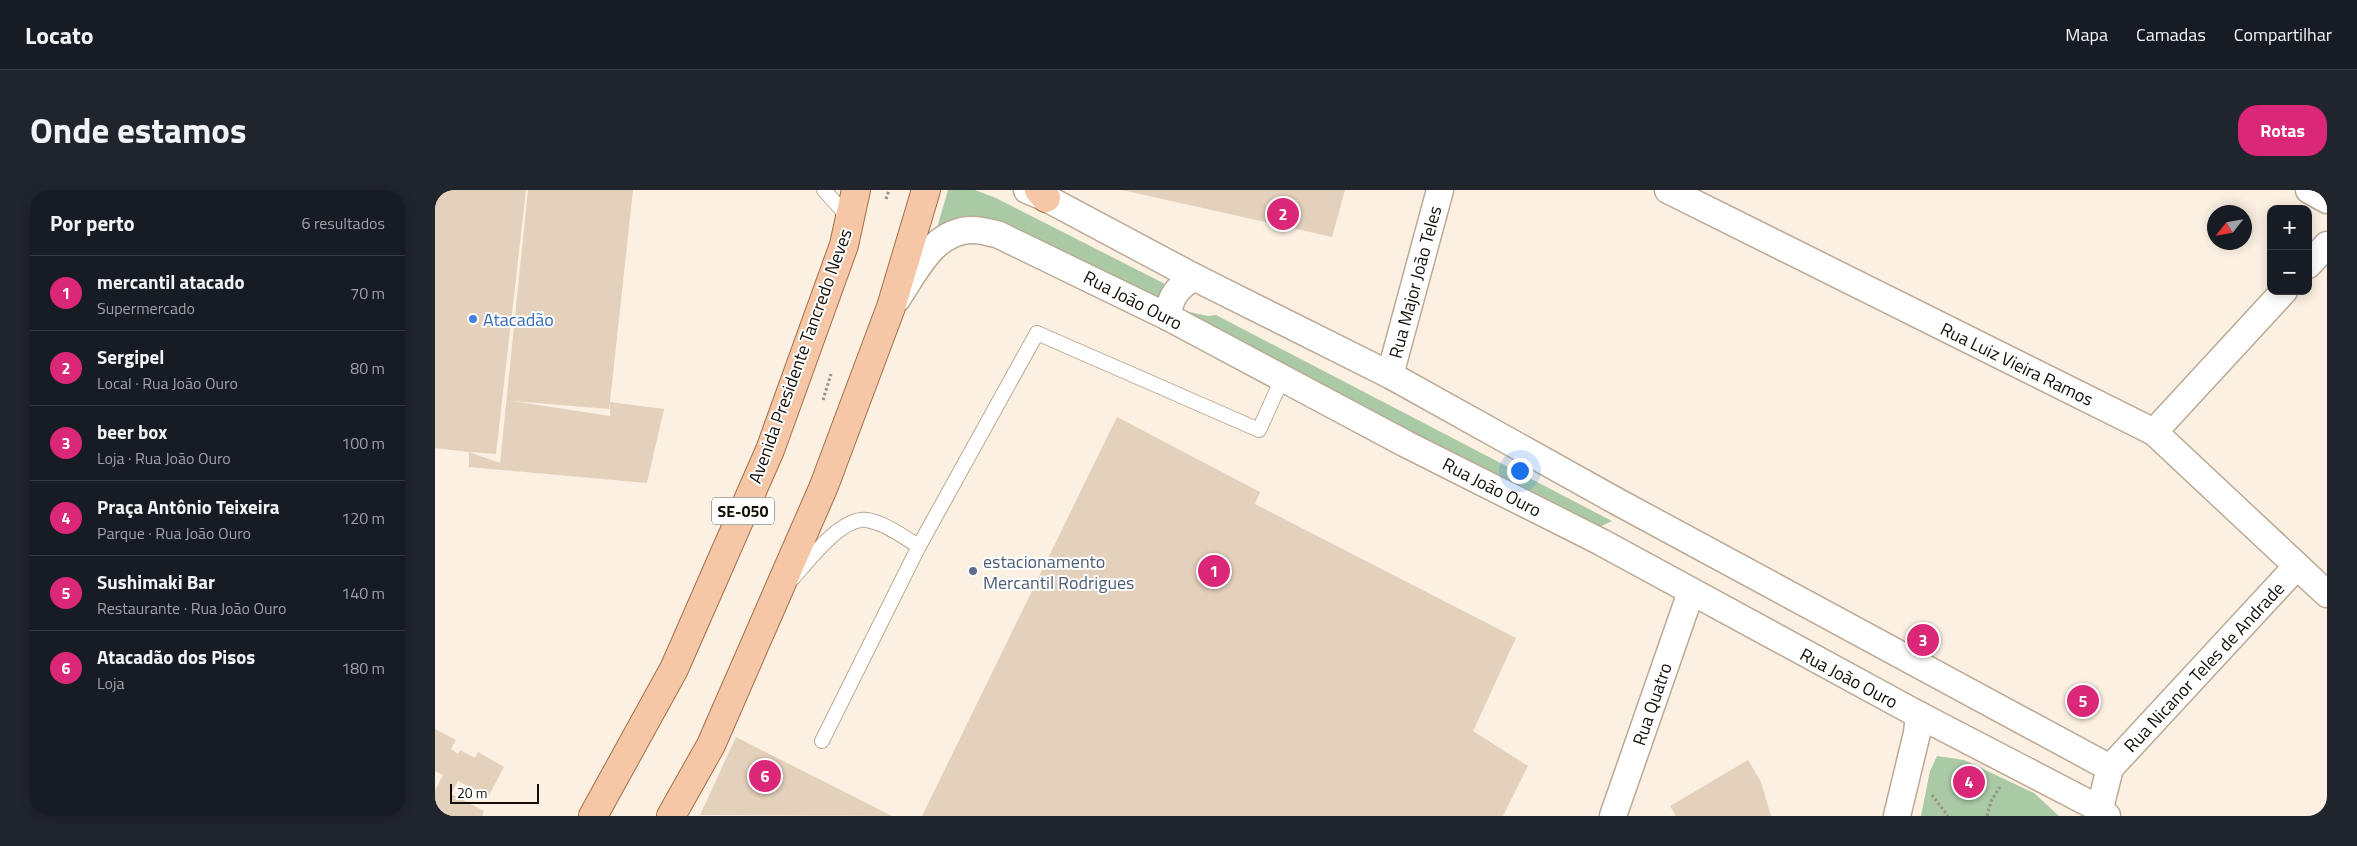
<!DOCTYPE html>
<html lang="pt">
<head>
<meta charset="utf-8">
<style>
  body { margin:0; font-family:"Titillium Web",sans-serif; background:#20242c; color:#f1f3f6 }
  .controls { position:absolute; right:15px; top:15px; display:grid; overflow:hidden; border-radius:10px; box-shadow:0 2px 12px #0003 }
  .controls button { width:45px; height:45px; display:grid; place-items:center; padding:0; border:0; border-bottom:1px solid #363941; background:#171b24; color:#f1f3f6; font:25px sans-serif }
  .compass { position:absolute; left:1772px; top:15px; width:45px; height:45px; border-radius:50%; background:#171b24; box-shadow:0 2px 12px #0003; rotate:239deg }
  .scale { position:absolute; left:15px; bottom:12px; width:89px; box-sizing:border-box; padding-left:5px; border:2px solid #130d06; border-top:0; font-size:14px; line-height:18px; white-space:nowrap; color:#130d06; -webkit-text-stroke:4px #fff; paint-order:stroke }
  .you { position:absolute; left:1084px; top:280px; width:18px; height:18px; margin:-12px; border:4px solid #fff; border-radius:50%; background:#1a73e8; box-shadow:0 0 0 8px #1a73e833 }
  .badge { display:grid; place-items:center; width:32px; height:32px; border-radius:50%; background:#db2777; color:#fff; font-size:16px; font-weight:700 }
  .pin { position:absolute; translate:-50% -50%; border:2px solid #fff; box-shadow:0 1px 5px #0006 }
  .list { margin:0; padding:0; list-style:none }
  h2 { display:flex; justify-content:space-between; align-items:center; height:65px; margin:0; padding:0 20px; font-size:21px }
  h2 small { font-size:16px; font-weight:400; color:#9ea1a6 }
  .list li { display:grid; grid-template-columns:32px 1fr auto; gap:15px; align-items:center; box-sizing:border-box; height:75px; padding:0 20px; border-top:1px solid #363941 }
  .list b { display:block; font-size:19px; white-space:nowrap }
  .list p { margin:0; font-size:16px; white-space:nowrap; color:#9ea1a6 }
  .list em { font-size:16px; font-style:normal; color:#9ea1a6 }
  .map { position:relative; flex:none; width:1892px; height:626px; overflow:hidden; border-radius:20px }
  header { display:flex; align-items:center; gap:30px; box-sizing:border-box; height:70px; padding:0 25px; background:#171b24; border-bottom:1px solid #363941 }
  header strong { font-size:24px }
  nav { display:flex; gap:28px; margin-inline-start:auto; font-size:18px }
  .intro { display:flex; align-items:center; justify-content:space-between; box-sizing:border-box; height:120px; padding:0 30px }
  h1 { margin:0; font-size:35px }
  .button { padding:12px 22px; border-radius:20px; background:#db2777; color:#fff; font-size:18px; font-weight:700 }
  main { display:flex; gap:30px; padding:0 30px }
  aside { flex:1; background:#171b24; border-radius:20px; box-shadow:0 2px 12px #0003 }
  .map>svg:first-child { display:block }
</style>
</head>
<body>
<header>
<strong>Locato</strong>
<nav><a>Mapa</a><a>Camadas</a><a>Compartilhar</a></nav>
</header>
<div class="intro"><h1>Onde estamos</h1><a class="button">Rotas</a></div>
<main>
<aside>
<h2>Por perto<small>6 resultados</small></h2>
<ul class="list">
<li><span class="badge">1</span><div><b>mercantil atacado</b><p>Supermercado</p></div><em>70 m</em></li>
<li><span class="badge">2</span><div><b>Sergipel</b><p>Local · Rua João Ouro</p></div><em>80 m</em></li>
<li><span class="badge">3</span><div><b>beer box</b><p>Loja · Rua João Ouro</p></div><em>100 m</em></li>
<li><span class="badge">4</span><div><b>Praça Antônio Teixeira</b><p>Parque · Rua João Ouro</p></div><em>120 m</em></li>
<li><span class="badge">5</span><div><b>Sushimaki Bar</b><p>Restaurante · Rua João Ouro</p></div><em>140 m</em></li>
<li><span class="badge">6</span><div><b>Atacadão dos Pisos</b><p>Loja</p></div><em>180 m</em></li>
</ul>
</aside>
<div class="map">
<svg width="1892" height="626" viewBox="0 0 1892 626">
  <rect width="100%" height="100%" fill="#fcf0e3"/>
  <g fill="#a9caa5">
    <path d="M513 0H540L561 8 736 97 724 120 551 29 502 38Z"/>
    <path d="M749 121 773 126 781 125 1177 331 1158 340Z"/>
    <path d="M1502 566 1529 570 1599 603 1624 626H1486L1495 581Z"/>
  </g>
  <g fill="#e4d1bb" fill-rule="evenodd">
    <path d="M0 0H91L61 264 34 262 65 273 93 0H198L175 212 229 219 212 293 34 277V262L0 258ZM77 211 174 219 175 212V226Z"/>
    <path d="M687 0H910L897 47Z"/>
    <path d="M682 227 825 302 820 314 1081 448 1038 541 1093 576 1068 626H487Z"/>
    <path d="M0 539 21 550 16 559 23 564 25 560 40 568 43 562 69 577 53 607 23 591 16 604 49 621 47 626H0V600L8 585 0 581Z"/>
    <path d="M301 547 457 626 265 625Z"/>
    <path d="M1313 570 1326 592 1336 626H1241L1235 616Z"/>
  </g>
  <g fill="none" stroke-linecap="round" stroke-linejoin="round">
    <g stroke="#bca994" stroke-width="16">
      <g id="service">
        <path d="M389 0 415 29"/>
        <path d="M358 388C374 370 406 327 432 330 450 333 468 347 484 356"/>
        <path d="M387 551 484 356 602 143 824 240 848 187"/>
      </g>
    </g>
    <g stroke="#bca994" stroke-width="29">
      <g id="minor">
        <path d="M592 0 611 8 759 87 955 185 1183 312 1675 578"/>
        <path d="M1233 0 1719 242 1892 404"/>
        <path d="M1874 0 1892 10"/>
        <path d="M1873 75 1892 55"/>
        <path d="M462 109C481 81 499 39 539 40 546 40 555 43 562 44L733 127 971 254 1166 352 1484 525 1665 619 1672 626"/>
        <path d="M733 127C734 107 743 97 759 87"/>
        <path d="M955 185 1005 0"/>
        <path d="M1719 242 1849 101"/>
        <path d="M1178 626 1256 402"/>
        <path d="M1462 626 1482 543 1484 525"/>
        <path d="M1663 626 1675 578 1862 376"/>
      </g>
    </g>
    <g stroke="#a36e47" stroke-width="30">
      <g id="primary">
        <path d="M604 0 611 8"/>
        <path d="M158 626 239 479 335 260 409 55 421 0"/>
        <path d="M236 626 276 555 389 296 456 117 491 0"/>
      </g>
    </g>
    <g stroke="#9a9086" stroke-width="3" stroke-dasharray="2.5 2.5" stroke-linecap="butt">
      <path d="M451 9 454 0"/>
      <path d="M388 210 396 184"/>
      <path d="M1497 605 1513 626"/>
      <path d="M1552 626 1556 611 1565 597"/>
    </g>
    <use href="#service" stroke="#fff" stroke-width="14"/>
    <use href="#minor" stroke="#fff" stroke-width="26"/>
    <use href="#primary" stroke="#f6c7a6" stroke-width="28"/>
  </g>
  <circle fill="#3f7fe0" stroke="#fff" stroke-width="2" cx="38" cy="129" r="5"/>
  <circle fill="#5c6f8a" stroke="#fff" stroke-width="2" cx="538" cy="381" r="5"/>
  <g text-anchor="middle" dominant-baseline="central" stroke-width="4" stroke-linejoin="round" paint-order="stroke">
    <rect fill="#fff" stroke="#5a5651" stroke-width="1" x="277" y="307.5" width="62" height="27" rx="4"/>
    <g font-size="16" font-weight="bold" fill="#130d06">
      <text x="308" y="321">SE-050</text>
    </g>
    <g font-size="18" fill="#130d06" stroke="#fff">
      <text transform="translate(980 92) rotate(-75)">Rua Major João Teles</text>
      <text transform="translate(698 110) rotate(27)">Rua João Ouro</text>
      <text transform="translate(365 166) rotate(-70)">Avenida Presidente Tancredo Neves</text>
      <text transform="translate(1582 174) rotate(26)">Rua Luiz Vieira Ramos</text>
      <text transform="translate(1057 297) rotate(27)">Rua João Ouro</text>
      <text transform="translate(1769 477) rotate(-47)">Rua Nicanor Teles de Andrade</text>
      <text transform="translate(1414 488) rotate(28)">Rua João Ouro</text>
      <text transform="translate(1217 514) rotate(-71)">Rua Quatro</text>
    </g>
    <g font-size="18" fill="#366cbe" stroke="#fff" text-anchor="start">
      <text x="48" y="129">Atacadão</text>
    </g>
    <g font-size="18" fill="#4e5e75" stroke="#fff" text-anchor="start">
      <text x="548" y="371">estacionamento<tspan x="548" dy="21">Mercantil Rodrigues</tspan></text>
    </g>
  </g>
</svg>
<div class="controls">
<button>+</button>
<button>−</button>
</div>
<svg class="compass" viewBox="-18 -18 36 36"><path d="M0-13l5 13h-10z" fill="#e53935"/><path d="M0 13l5-13h-10z" fill="#9ea1a6"/></svg>
<div class="scale">20 m</div>
<div class="you"></div>
<div class="pin badge" style="left:779px;top:381px">1</div>
<div class="pin badge" style="left:848px;top:24px">2</div>
<div class="pin badge" style="left:1488px;top:450px">3</div>
<div class="pin badge" style="left:1534px;top:592px">4</div>
<div class="pin badge" style="left:1648px;top:511px">5</div>
<div class="pin badge" style="left:330px;top:586px">6</div>
</div>
</main>
</body>
</html>
